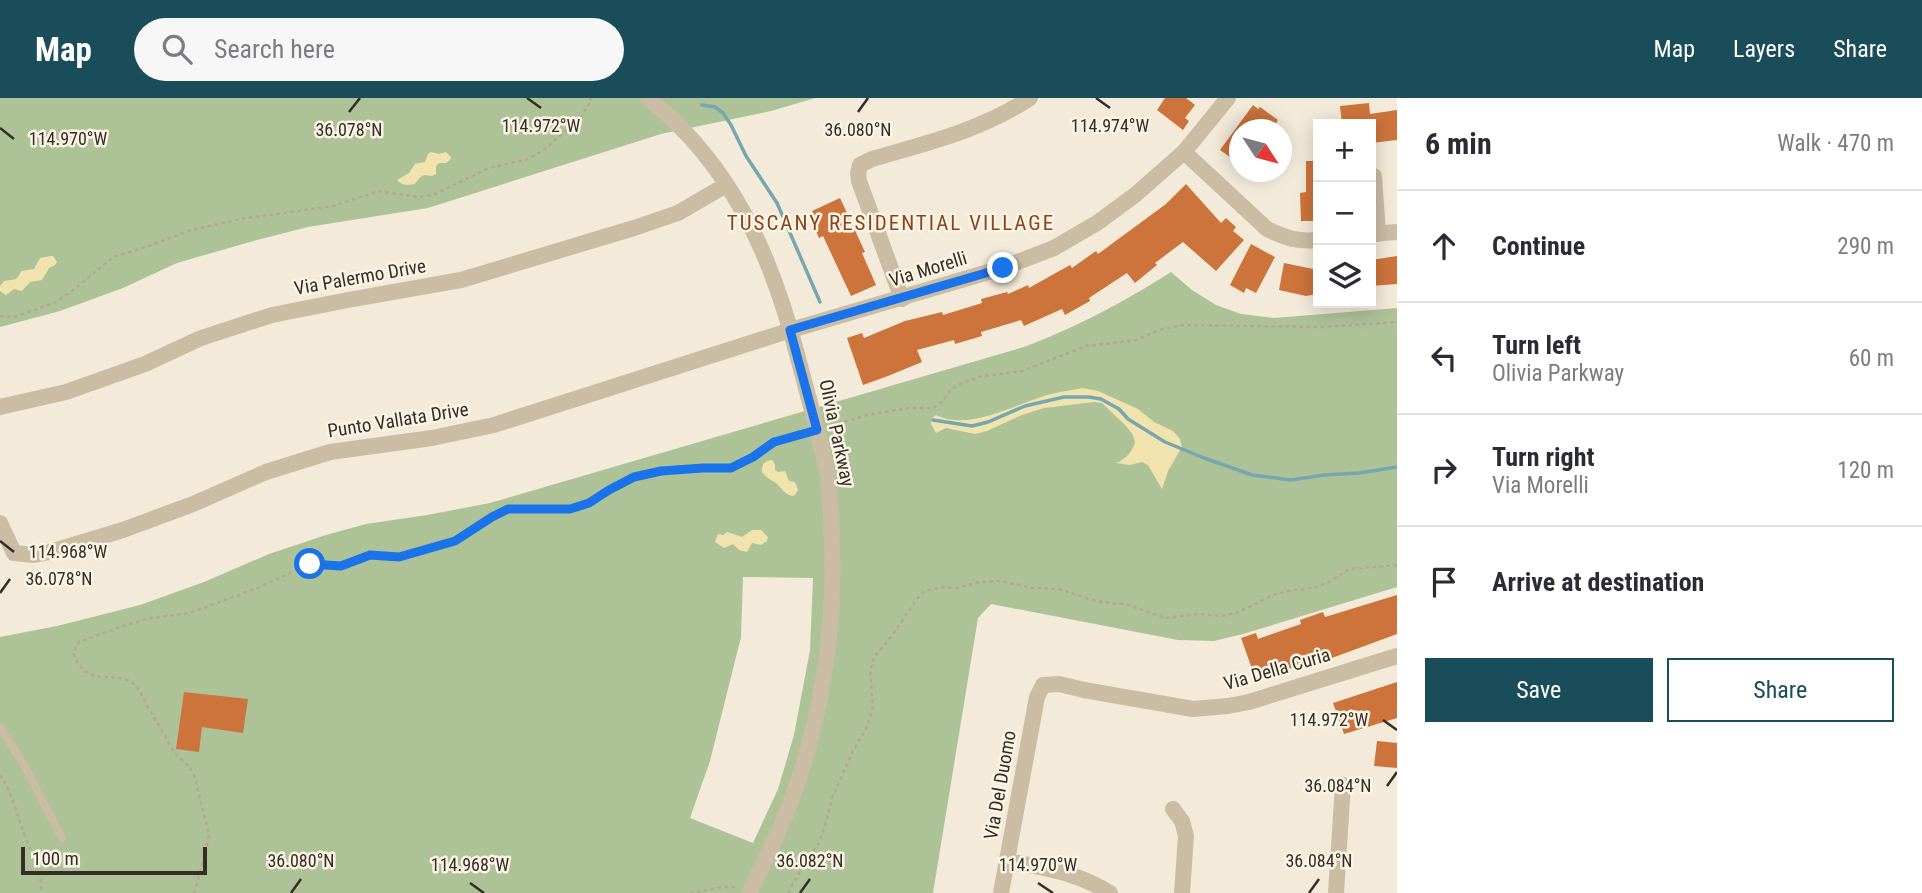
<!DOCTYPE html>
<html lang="en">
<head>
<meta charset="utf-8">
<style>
  body { margin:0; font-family:"Roboto Condensed",sans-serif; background:#f7f7f7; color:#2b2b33 }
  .controls { position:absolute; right:21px; top:21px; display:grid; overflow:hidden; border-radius:0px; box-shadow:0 4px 18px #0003 }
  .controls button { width:63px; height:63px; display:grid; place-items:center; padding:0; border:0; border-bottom:2px solid #e1e1e2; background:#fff; color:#2b2b33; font:35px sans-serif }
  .compass { position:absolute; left:1229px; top:21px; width:63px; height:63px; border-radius:50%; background:#fff; box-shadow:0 4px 18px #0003; rotate:126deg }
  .scale { position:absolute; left:21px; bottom:18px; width:186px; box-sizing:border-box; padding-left:7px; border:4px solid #362d26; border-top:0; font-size:19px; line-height:24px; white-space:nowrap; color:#362d26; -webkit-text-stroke:5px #faf4e5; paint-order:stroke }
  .stop { position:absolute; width:21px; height:21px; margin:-16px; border:5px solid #1a73e8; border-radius:50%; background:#fff }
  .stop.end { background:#1a73e8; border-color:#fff; box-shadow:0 2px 7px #0008 }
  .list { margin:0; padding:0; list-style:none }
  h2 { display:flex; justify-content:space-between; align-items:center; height:91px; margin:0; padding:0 28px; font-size:30px }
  h2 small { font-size:23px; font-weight:400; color:#7c7c81 }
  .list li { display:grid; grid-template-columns:46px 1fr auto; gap:21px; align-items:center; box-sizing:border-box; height:112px; padding:0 28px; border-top:2px solid #e1e1e2 }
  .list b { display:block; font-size:26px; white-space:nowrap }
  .list p { margin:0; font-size:23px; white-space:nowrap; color:#7c7c81 }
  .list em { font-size:23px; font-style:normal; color:#7c7c81 }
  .actions { display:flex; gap:14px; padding:21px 28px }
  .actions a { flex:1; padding:16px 0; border:2px solid #194d5a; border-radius:0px; text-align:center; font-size:24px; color:#194d5a }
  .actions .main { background:#194d5a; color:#fff }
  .icon { flex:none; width:38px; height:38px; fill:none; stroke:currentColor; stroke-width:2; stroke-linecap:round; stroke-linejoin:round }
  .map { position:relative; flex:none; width:1397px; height:795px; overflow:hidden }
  header { display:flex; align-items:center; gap:42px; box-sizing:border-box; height:98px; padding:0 35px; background:#194d5a; color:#fff }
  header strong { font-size:33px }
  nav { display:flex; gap:38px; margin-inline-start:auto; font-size:24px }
  .search { width:490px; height:63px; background:#f7f7f7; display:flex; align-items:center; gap:18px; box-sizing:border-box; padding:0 24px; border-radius:38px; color:#7c7c81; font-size:26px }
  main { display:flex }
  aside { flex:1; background:#fff }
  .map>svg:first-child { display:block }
</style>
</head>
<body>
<header>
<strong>Map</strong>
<div class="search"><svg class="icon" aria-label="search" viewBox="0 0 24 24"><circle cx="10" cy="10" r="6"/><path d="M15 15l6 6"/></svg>Search here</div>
<nav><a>Map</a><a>Layers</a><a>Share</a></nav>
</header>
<main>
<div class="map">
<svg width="1397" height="795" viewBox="0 0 1397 795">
  <rect width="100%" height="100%" fill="#f3ead9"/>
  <g fill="#aec298" fill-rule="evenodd">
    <path d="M0 0H815L771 13 661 36 428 110 308 129 257 142 177 165 123 190 60 213 0 229Z"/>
    <path d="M1171 174 1192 192 1216 207 1241 216 1274 220 1397 210V489L1243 536 1214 543 1178 542 991 506 978 520 933 795H0V539L57 528 140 507 204 484 269 456 326 437 366 426 427 417 490 405 1024 249C1079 228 1122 205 1171 174ZM743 479 813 480 810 552 794 637 778 691 753 745 690 720 710 663 741 539Z"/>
  </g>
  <g fill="#f1e3ad">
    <path d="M431 54 439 56 446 54 451 59 450 62 446 65H439L436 68V76L432 78C422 76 421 77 415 86 409 87 402 88 397 82L409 75 415 66 425 64 428 56Z"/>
    <path d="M50 158H53L57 164 55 167 49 170 42 182 30 184 22 193 14 191 6 197 0 193V188L4 183C13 181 17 184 21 173L34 171 40 160Z"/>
    <path d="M1082 290 1098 293 1138 311 1154 324 1173 333 1180 341 1182 349 1168 373 1162 391 1148 367 1142 364 1130 367 1116 365C1126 361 1131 355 1135 345L1133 337 1127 329 1102 305 1094 304 1044 310 1022 317 987 333 975 336 946 330 936 335 931 326 932 320 936 317C968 333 1012 308 1044 298 1056 294 1069 293 1082 290Z"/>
    <path d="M772 362 775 366V372L778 374 785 373 789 383 795 384 798 392 795 397 792 398C784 395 784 393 779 388 774 382 769 383 762 374 761 366 765 363 772 362Z"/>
    <path d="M752 432H761L768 439 767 443 761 447 752 445 747 454 739 452 733 446 724 450 715 444 718 436 723 437 727 434 742 439Z"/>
  </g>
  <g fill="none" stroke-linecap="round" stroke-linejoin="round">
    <g stroke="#76a7b1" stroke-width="3.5">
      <path d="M702 7 715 9 723 15 731 27 746 58 777 105 820 204"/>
      <path d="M933 322 972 328 988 324 1025 308 1064 299H1089L1101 301 1119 311 1128 321 1165 344 1204 360 1252 377 1291 382 1324 377 1359 375 1397 369"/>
    </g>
  </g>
  <g fill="#cd743c">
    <path d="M1165 0H1186L1195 7 1185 20 1189 23 1183 32 1157 12Z"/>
    <path d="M1369 5 1370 16 1397 12V42L1371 45V26H1342L1340 8Z"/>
    <path d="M1253 7 1258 11 1260 9 1278 22 1272 32H1240V66L1220 52Z"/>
    <path d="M1306 63H1318V123H1301L1300 95 1306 94Z"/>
    <path d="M1186 86 1221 125 1226 120 1236 129 1233 133 1244 142 1216 173 1183 144 1155 165 1157 167 1135 185 1127 175 1089 200 1090 203 1065 217 1062 211 1024 228 1021 222 981 234 982 238 955 246 954 242 917 252 922 264 888 278 863 287 847 240 862 235 864 240 905 223 942 214 943 217 982 205 981 201 1007 194 1008 196 1028 187 1029 190 1070 167 1072 170 1096 153 1098 156 1166 106Z"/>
    <path d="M840 100 865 154 862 155 876 187 851 198 823 138 819 140 812 124 817 122 812 113Z"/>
    <path d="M1251 146 1275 159 1256 195 1246 190 1244 195 1230 187Z"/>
    <path d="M1397 158V186L1371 188V162Z"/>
    <path d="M1284 165 1318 172V196L1306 198 1279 192Z"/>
    <path d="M1397 497V536L1302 571 1301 567 1256 582 1241 540 1256 535 1258 541 1301 526 1300 522 1323 514 1325 519Z"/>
    <path d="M1397 584V620L1344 636 1333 605Z"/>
    <path d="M184 594 248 601 243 635 202 629 199 654 176 651Z"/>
    <path d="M1377 643 1397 645V670L1374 668Z"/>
  </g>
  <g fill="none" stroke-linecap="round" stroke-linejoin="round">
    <g stroke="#b7a68e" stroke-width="2.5" stroke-dasharray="3.5 3.5" stroke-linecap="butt">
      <path d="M0 218 14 219 54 205 76 190 113 159 146 149 191 132 240 121 333 108 379 93 418 99 433 97 489 70 528 61 545 51 581 19 591 3 590 0"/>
      <path d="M831 328 867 317 909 310H933L941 305 951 291 962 285 979 279 1022 273 1086 248 1136 242 1159 232 1183 227 1324 229 1397 224"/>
      <path d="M0 677C13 697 17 717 25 738 33 760 42 770 41 795"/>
      <path d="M194 795 204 760 209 737 194 677C189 666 179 661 172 651 164 636 156 622 147 608 144 602 141 593 136 588 117 568 88 595 73 555L79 544 126 527 150 520 190 515 257 490 310 466 341 468 370 457 399 459 455 443 492 419 508 411H570L589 405 609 392 634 379 661 373 703 370H731L753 359 774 344 804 336"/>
      <path d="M690 795 723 789H735"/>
      <path d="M788 795 805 764 819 745 826 725 832 700 853 653 867 629 873 609 870 573 874 559 891 539 917 501 925 493 942 489 957 490 979 484 1001 483 1033 490 1059 491 1096 503 1129 507 1165 520 1200 516 1222 518 1239 514 1273 497 1292 492 1314 490 1329 484 1349 471 1397 467"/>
    </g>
    <path stroke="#cbbca4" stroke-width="8" d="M0 629 25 669 62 740"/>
    <g stroke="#cbbca4" stroke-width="16">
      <path d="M648 0C731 66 771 156 797 256 807 295 819 335 827 374 831 399 831 424 832 448 835 534 821 623 791 703 779 735 764 765 749 795"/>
      <path d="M1184 54 1267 131C1286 140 1297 144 1318 142"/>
      <path d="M1374 78 1378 136"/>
      <path d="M1371 136 1397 134"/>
      <path d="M902 201 859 83 858 75 860 67 872 61C927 45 982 32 1030 0"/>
      <path d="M0 309 66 294 145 266 201 240 272 217 348 202 461 182 634 130 678 115 726 87"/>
      <path d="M0 425 14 455 34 457 50 454 123 432 193 406 266 374 330 354 432 340 494 327 791 232 1002 170 1054 150 1097 125 1135 97 1184 54 1228 0"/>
      <path d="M1173 711 1182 723 1186 738 1182 795"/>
      <path d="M1007 763C1046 770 1076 774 1110 795"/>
      <path d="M1001 795 1037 599 1043 587 1059 586 1084 592 1193 611 1228 608 1249 604 1397 558"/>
      <path d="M1336 795 1343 687"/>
    </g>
  </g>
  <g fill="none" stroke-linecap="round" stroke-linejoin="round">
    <path stroke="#1a73e8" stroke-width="9" d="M310 466 341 468 370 457 399 459 455 443 492 419 508 411H570L589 405 609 392 634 379 661 373 703 370H731L753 359 774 344 817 332 790 232 1003 170"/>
  </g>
  <path fill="none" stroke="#362d26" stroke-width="2.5" d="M527 0 541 10M1096 0 1110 10M349 14 360 0M858 14 868 0M0 30 14 41M0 443 14 454M0 495 10 481M1383 622 1397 632M1387 688 1397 674M470 785 484 795M1038 785 1053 795M291 795 301 781M800 795 810 781M1309 795 1319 781"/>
  <g text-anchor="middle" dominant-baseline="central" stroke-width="5" stroke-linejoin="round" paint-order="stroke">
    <g font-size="19" fill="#362d26" stroke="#faf4e5">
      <text transform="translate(928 171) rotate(-17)">Via Morelli</text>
      <text transform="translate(360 179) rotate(-10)">Via Palermo Drive</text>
      <text transform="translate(398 322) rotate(-9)">Punto Vallata Drive</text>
      <text transform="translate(837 335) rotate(78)">Olivia Parkway</text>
      <text transform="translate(1277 571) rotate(-16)">Via Della Curia</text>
      <text transform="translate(1000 687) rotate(-80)">Via Del Duomo</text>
    </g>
    <g font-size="21" letter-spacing="2" fill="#8a451b" stroke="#faf4e5">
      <text x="891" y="125">TUSCANY RESIDENTIAL VILLAGE</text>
    </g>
  </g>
  <g font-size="18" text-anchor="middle" fill="#362d26" stroke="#faf4e5" stroke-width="5" stroke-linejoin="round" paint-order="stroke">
    <text x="541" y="34">114.972°W</text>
    <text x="1110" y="34">114.974°W</text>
    <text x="349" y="38">36.078°N</text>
    <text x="858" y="38">36.080°N</text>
    <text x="68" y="47">114.970°W</text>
    <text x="68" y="460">114.968°W</text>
    <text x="59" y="487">36.078°N</text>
    <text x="1329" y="628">114.972°W</text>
    <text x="1338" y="694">36.084°N</text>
    <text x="301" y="769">36.080°N</text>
    <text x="810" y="769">36.082°N</text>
    <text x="1319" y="769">36.084°N</text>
    <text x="470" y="773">114.968°W</text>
    <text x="1038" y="773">114.970°W</text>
  </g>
</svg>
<div class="controls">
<button>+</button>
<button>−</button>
<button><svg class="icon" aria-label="layers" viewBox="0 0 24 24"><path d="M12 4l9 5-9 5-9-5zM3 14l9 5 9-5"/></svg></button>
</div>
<svg class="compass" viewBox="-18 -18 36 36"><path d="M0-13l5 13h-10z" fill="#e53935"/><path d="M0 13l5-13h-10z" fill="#7c7c81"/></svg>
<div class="scale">100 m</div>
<div class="stop" style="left:310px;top:466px"></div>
<div class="stop end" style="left:1003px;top:170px"></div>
</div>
<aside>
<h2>6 min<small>Walk · 470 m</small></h2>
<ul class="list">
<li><svg class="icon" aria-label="ahead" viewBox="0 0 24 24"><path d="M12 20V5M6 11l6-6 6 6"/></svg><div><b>Continue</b></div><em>290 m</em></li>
<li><svg class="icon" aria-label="left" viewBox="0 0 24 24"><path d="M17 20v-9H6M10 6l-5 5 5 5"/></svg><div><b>Turn left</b><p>Olivia Parkway</p></div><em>60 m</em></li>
<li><svg class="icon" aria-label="right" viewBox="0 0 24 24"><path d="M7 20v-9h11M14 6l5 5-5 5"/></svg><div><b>Turn right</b><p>Via Morelli</p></div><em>120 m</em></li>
<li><svg class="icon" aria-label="arrive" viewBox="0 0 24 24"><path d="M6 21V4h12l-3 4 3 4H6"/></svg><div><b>Arrive at destination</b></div></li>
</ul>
<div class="actions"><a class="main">Save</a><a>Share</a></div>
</aside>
</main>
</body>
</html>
